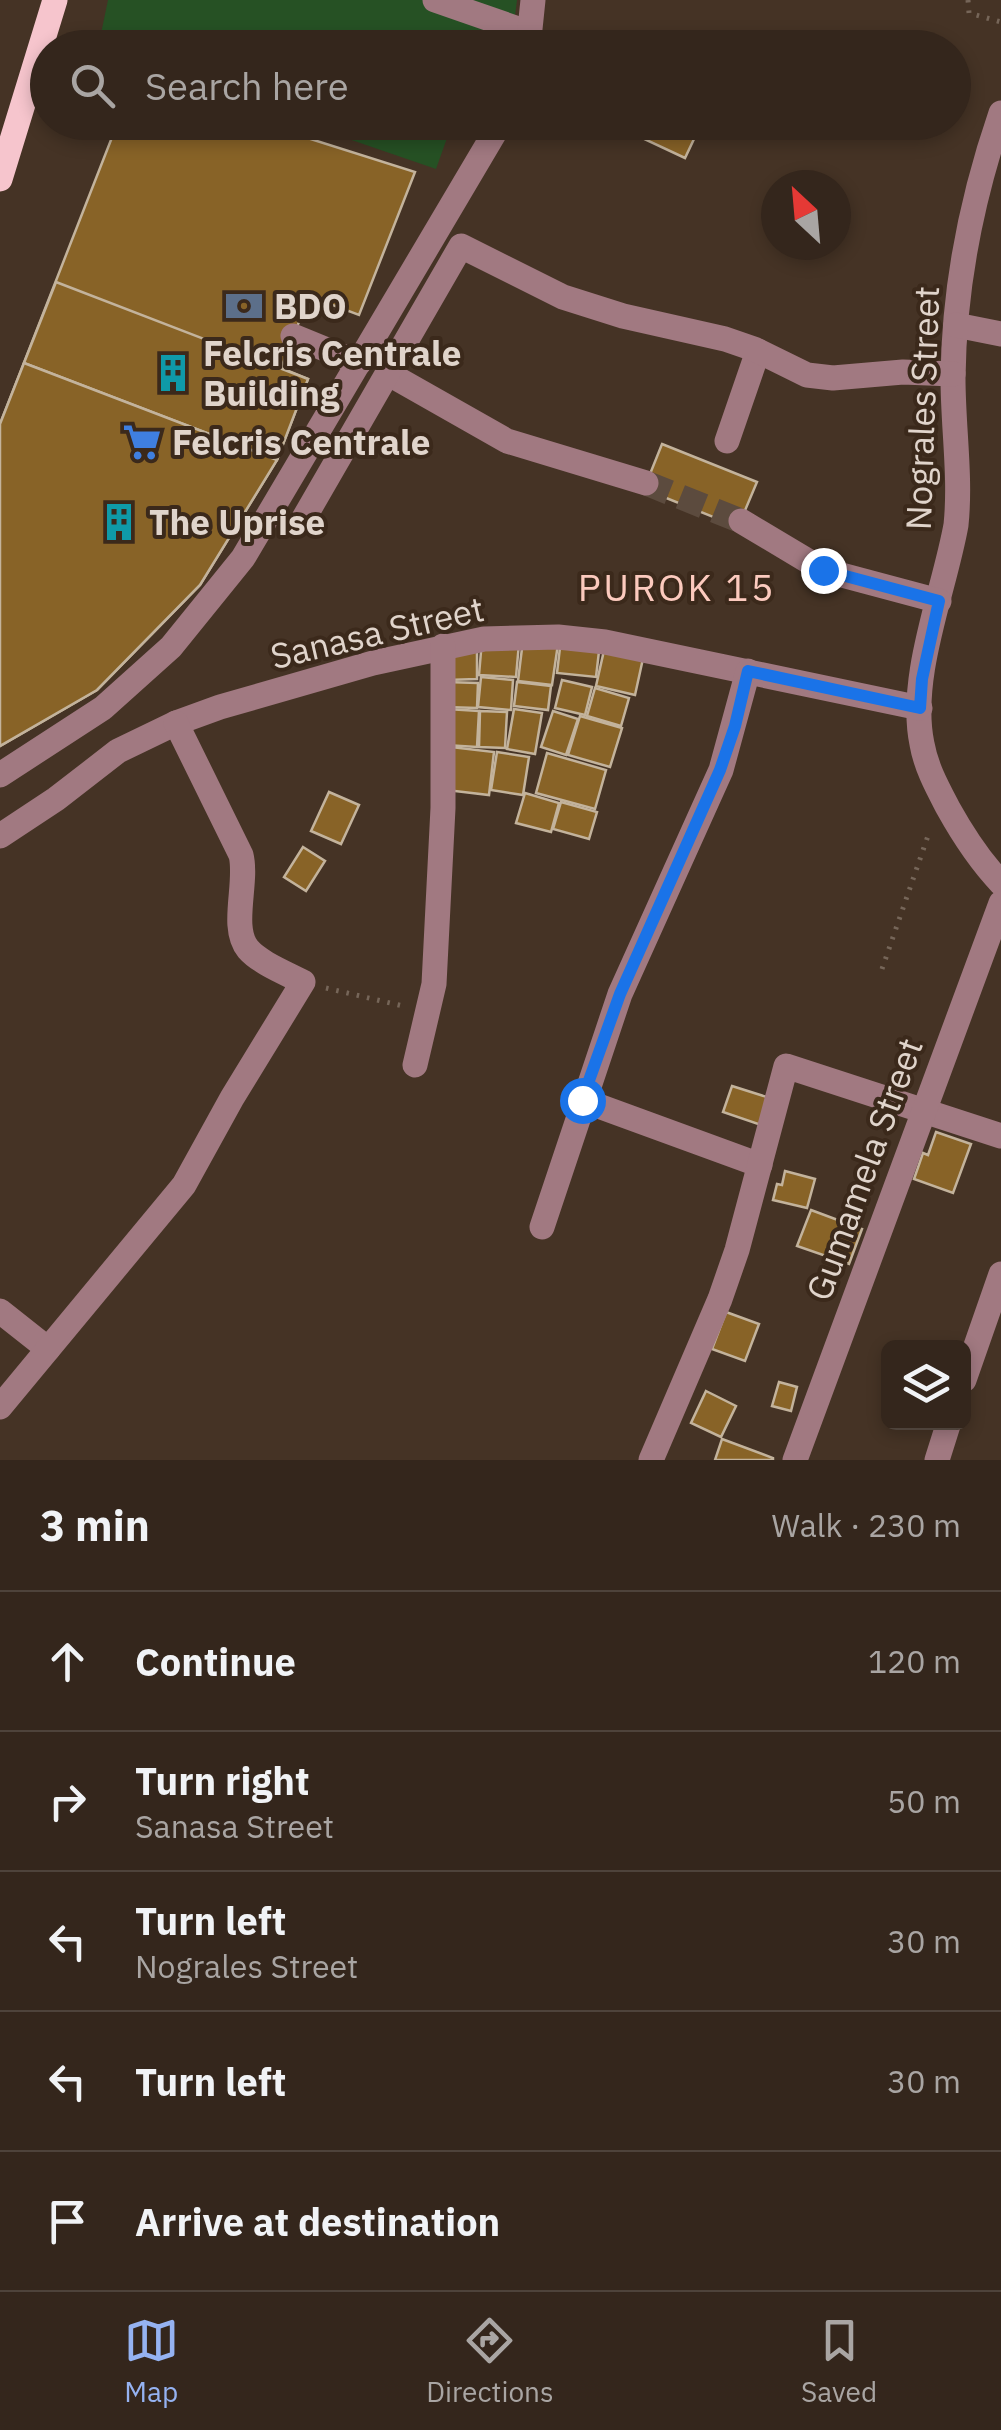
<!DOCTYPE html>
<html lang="en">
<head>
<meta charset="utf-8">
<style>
  body { margin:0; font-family:"IBM Plex Sans",sans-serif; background:#3c2e25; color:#f1f3f6 }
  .controls { position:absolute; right:30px; bottom:30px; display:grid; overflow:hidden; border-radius:15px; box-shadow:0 5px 15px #0003 }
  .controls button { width:90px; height:90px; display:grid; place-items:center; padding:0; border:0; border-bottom:2px solid #4e433b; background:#34261c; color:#f1f3f6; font:50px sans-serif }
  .compass { position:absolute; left:761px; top:170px; width:90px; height:90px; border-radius:50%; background:#34261c; box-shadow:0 5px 15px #0003; rotate:334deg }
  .stop { position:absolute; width:30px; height:30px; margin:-22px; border:8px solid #1a73e8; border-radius:50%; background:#fff }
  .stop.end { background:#1a73e8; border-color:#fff; box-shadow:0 2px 10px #0008 }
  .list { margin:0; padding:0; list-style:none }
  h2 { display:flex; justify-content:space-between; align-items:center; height:130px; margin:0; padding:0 40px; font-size:42px }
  h2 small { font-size:32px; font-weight:400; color:#a9a5a3 }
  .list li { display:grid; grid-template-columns:65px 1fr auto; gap:30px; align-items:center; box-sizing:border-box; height:140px; padding:0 40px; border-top:2px solid #4e433b }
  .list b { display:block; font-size:38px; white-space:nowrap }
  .list p { margin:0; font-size:32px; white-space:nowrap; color:#a9a5a3 }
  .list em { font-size:32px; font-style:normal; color:#a9a5a3 }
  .icon { flex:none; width:55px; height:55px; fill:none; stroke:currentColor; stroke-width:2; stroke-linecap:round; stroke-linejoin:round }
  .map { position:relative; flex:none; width:1001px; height:1460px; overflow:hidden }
  .search { position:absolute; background:#34261c; box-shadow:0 5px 15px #0003; left:30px; right:30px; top:30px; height:110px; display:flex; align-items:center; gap:25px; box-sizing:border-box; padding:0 35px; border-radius:55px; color:#a9a5a3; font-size:38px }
  .sheet { height:830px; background:#34261c }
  nav { display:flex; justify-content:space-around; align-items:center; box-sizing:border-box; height:140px; border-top:2px solid #4e433b; background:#34261c; font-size:28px; color:#a9a5a3 }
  nav a { display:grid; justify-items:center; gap:5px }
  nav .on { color:#95b2f1 }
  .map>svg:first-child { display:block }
</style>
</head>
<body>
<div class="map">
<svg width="1001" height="1460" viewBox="0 0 1001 1460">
  <rect width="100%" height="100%" fill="#453325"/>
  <g fill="#265124">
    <path d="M108 0H517L511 47 98 48Z"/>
    <path d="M302 123H483L478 133 452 124 436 169Z"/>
  </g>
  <g fill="#886327" stroke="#c3b39c" stroke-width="2.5">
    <path d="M118 122H257L415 172 359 315 309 296 281 368 308 379 277 460 200 585 97 690 0 746V424Z"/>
    <path d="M650 122H702L685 158 642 138Z"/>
    <path d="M56 282 308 379 277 460 24 363Z"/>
    <path d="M24 363 277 460 200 585 97 690 0 746V424Z"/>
    <path d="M662 444 757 482 738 527 644 489Z"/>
    <path d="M561 639 600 643 596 677 557 673Z"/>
    <path d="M482 640 519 643 516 677 479 675Z"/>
    <path d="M523 640 558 644 552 685 518 681Z"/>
    <path d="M605 646 644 654 635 695 596 686Z"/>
    <path d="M477 649V679L447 680 446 650Z"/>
    <path d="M481 677 513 680 511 710 478 707Z"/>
    <path d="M562 680 592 687 585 715 555 708Z"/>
    <path d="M446 682 478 683 477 708 445 707Z"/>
    <path d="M517 682 551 686 548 710 514 706Z"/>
    <path d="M595 688 629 698 621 726 587 716Z"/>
    <path d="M447 709 479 711 477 747 445 745Z"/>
    <path d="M514 709 542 713 535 754 507 749Z"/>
    <path d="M480 711 507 712 505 748 479 747Z"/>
    <path d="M553 711 578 719 566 755 541 747Z"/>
    <path d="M580 716 622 728 610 767 568 755Z"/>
    <path d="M451 747 494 752 489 795 446 790Z"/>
    <path d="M497 752 529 757 523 795 491 790Z"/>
    <path d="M547 753 606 770 595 809 536 793Z"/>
    <path d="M329 792 359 805 341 844 311 831Z"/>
    <path d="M525 793 559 803 551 832 516 823Z"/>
    <path d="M561 802 597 812 589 839 553 829Z"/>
    <path d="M303 847 325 861 306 891 284 877Z"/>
    <path d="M732 1086 770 1098 761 1125 723 1112Z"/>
    <path d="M936 1132 971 1144 953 1193 914 1179 923 1153 928 1155Z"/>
    <path d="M785 1171 815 1179 807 1208 773 1200 777 1184 782 1185Z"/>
    <path d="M811 1210 862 1229 849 1264 797 1246Z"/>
    <path d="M726 1312 759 1324 745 1361 712 1349Z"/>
    <path d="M779 1382 797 1387 791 1411 772 1406Z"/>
    <path d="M706 1391 736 1406 721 1437 691 1423Z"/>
    <path d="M722 1439 773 1458V1460H715Z"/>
  </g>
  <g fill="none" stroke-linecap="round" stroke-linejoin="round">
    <path stroke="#5c4b3e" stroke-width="25" stroke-dasharray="25 12" stroke-linecap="butt" d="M646 483 741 521"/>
    <g stroke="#766659" stroke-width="5" stroke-dasharray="2.5 8" stroke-linecap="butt">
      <path d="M968 0 969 13 1001 22"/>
      <path d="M882 969 930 830"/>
      <path d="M326 988 403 1006"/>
    </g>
    <g stroke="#a17981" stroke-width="25">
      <path d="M435 0 530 33"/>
      <path d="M528 48 533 0"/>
      <path d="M1001 113C971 200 954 286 953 378 953 427 961 477 956 525 944 592 908 677 922 744 926 767 937 787 948 808 963 835 979 860 1001 883"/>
      <path d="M956 325 1001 334"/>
      <path d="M293 336 359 363"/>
      <path d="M389 374 507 441 646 483"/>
      <path d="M727 441 758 351"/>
      <path d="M304 518 461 246 563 297 623 316 725 339 754 349 807 375 833 378 903 372 953 374"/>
      <path d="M741 521 823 570 939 601"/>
      <path d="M0 775 103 708 171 647 243 558 501 122"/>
      <path d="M0 836 56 799 118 751 176 723 220 707 373 663 484 639 558 637 605 642 920 708"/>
      <path d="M415 1065 434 984 443 808V646"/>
      <path d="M582 1100 760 1165"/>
      <path d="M542 1227 620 994 721 770 748 671"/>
      <path d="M0 1311 48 1349"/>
      <path d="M964 1380 1001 1274"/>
      <path d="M0 1407 184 1185 232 1098 303 982C286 973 260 963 248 949 230 927 248 883 241 855L176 723"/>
      <path d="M651 1460 720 1299 737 1250 786 1066 1001 1136"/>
      <path d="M795 1460 1001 903"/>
      <path d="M937 1460 949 1422"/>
    </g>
    <path stroke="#f6c5cd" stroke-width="25" d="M0 179 55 0"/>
  </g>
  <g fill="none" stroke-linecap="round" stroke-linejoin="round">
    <path stroke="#1a73e8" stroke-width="12" d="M582 1100 620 994 720 770 735 726 748 671 920 708 922 679 939 601 823 570"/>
  </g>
  <defs>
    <g id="bank-bare" transform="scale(3)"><path d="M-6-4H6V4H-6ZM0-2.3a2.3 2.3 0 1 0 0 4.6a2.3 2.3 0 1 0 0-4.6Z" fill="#5c6f8a" stroke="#3b291b" stroke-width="2.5" paint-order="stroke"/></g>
    <g id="building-bare" transform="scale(3)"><path d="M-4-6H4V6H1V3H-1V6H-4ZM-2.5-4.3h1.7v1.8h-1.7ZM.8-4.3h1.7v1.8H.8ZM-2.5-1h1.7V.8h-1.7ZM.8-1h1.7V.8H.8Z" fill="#0f9aa8" stroke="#3b291b" stroke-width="2.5" paint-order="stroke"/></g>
    <g id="supermarket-bare" transform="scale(3)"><path d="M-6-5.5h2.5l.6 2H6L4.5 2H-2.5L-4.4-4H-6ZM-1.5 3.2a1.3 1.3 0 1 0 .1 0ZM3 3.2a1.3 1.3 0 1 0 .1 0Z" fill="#3f7fe0" stroke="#3b291b" stroke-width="2.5" paint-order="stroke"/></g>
  </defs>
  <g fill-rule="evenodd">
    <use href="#bank-bare" x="244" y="306"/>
    <use href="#building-bare" x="173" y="373"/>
    <use href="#supermarket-bare" x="142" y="442"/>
    <use href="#building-bare" x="119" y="522"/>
  </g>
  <g text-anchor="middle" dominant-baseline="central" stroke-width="8" stroke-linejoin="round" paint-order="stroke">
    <g font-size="35" font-weight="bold" fill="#e0d4cb" stroke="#3b291b" text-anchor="start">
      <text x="274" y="306">BDO</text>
      <text x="203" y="353">Felcris Centrale<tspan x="203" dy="40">Building</tspan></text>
      <text x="172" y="442">Felcris Centrale</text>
      <text x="149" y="522">The Uprise</text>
    </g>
    <g font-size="35" fill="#e0d4cb" stroke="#3b291b">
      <text transform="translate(922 408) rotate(-88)">Nograles Street</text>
      <text transform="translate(377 632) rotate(-13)">Sanasa Street</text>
      <text transform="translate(864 1169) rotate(-70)">Gumamela Street</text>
    </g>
    <g font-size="38" letter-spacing="2.5" fill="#fccabe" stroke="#3b291b">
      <text x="677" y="586">PUROK 15</text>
    </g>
  </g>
</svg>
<div class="controls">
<button><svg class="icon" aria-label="layers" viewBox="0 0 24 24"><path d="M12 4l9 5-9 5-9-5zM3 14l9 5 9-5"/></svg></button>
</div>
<svg class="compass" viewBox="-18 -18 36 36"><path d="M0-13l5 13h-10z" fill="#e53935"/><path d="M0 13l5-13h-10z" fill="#a9a5a3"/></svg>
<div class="stop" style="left:582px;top:1100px"></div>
<div class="stop end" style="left:823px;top:570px"></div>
<div class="search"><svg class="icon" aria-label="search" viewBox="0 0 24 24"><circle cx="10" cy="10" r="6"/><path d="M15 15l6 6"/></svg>Search here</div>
</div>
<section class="sheet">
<h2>3 min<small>Walk · 230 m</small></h2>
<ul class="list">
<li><svg class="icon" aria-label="ahead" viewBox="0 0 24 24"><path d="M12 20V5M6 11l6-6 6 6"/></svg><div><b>Continue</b></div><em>120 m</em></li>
<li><svg class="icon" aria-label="right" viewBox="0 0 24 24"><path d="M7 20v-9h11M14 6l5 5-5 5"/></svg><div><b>Turn right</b><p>Sanasa Street</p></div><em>50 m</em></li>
<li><svg class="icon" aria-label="left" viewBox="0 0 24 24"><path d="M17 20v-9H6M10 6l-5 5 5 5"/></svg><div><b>Turn left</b><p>Nograles Street</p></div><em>30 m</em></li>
<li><svg class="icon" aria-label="left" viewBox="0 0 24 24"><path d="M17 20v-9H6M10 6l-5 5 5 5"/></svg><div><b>Turn left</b></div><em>30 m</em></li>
<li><svg class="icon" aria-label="arrive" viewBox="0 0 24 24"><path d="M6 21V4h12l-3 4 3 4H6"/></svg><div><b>Arrive at destination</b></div></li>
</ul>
</section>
<nav>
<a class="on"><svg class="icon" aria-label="map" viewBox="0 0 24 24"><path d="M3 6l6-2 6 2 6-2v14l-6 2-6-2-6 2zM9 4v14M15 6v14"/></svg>Map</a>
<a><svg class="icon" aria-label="directions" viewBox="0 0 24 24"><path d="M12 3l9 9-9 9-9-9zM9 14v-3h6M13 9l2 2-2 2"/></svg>Directions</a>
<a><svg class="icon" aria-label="saved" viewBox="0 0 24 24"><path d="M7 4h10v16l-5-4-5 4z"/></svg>Saved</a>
</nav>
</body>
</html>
